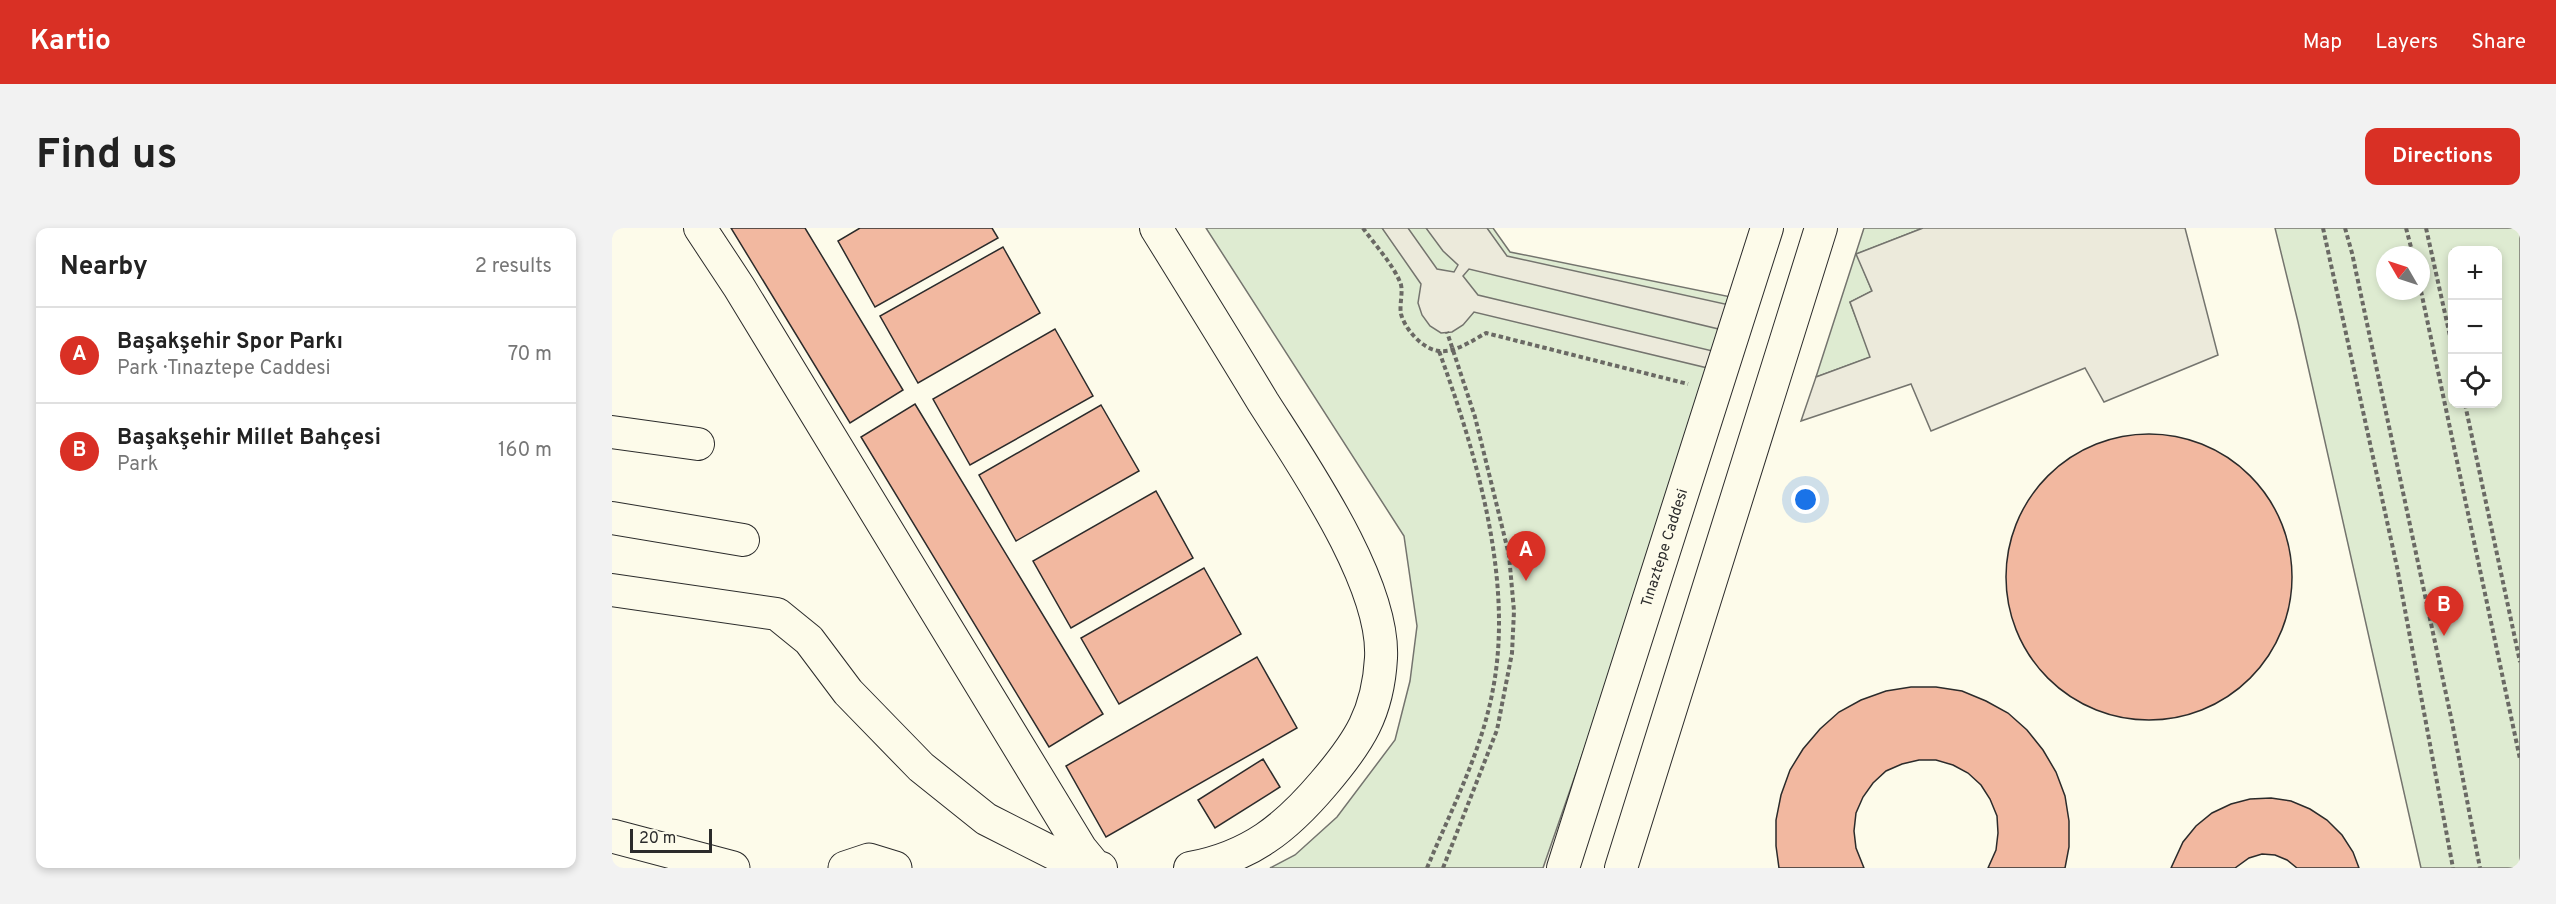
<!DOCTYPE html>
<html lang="en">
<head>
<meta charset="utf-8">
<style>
  body { margin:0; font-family:Overpass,sans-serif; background:#f2f2f2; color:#222 }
  .controls { position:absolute; right:18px; top:18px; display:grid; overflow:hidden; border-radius:12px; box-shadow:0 3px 9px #0003 }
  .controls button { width:54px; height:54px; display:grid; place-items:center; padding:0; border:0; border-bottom:2px solid #e0e0e0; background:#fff; color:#222; font:30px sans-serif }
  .compass { position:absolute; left:1764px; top:18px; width:54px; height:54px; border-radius:50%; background:#fff; box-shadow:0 3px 9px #0003; rotate:309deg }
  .scale { position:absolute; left:18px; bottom:15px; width:82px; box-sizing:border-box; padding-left:6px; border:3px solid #2b2b2b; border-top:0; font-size:16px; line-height:21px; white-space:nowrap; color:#2b2b2b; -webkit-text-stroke:4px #fdfbea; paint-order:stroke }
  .you { position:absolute; left:1194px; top:272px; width:21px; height:21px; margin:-15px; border:4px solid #fff; border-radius:50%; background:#1a73e8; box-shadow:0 0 0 9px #1a73e833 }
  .badge { display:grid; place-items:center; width:39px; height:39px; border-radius:50%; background:#d93025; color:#fff; font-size:20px; font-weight:700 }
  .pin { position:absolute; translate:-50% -50px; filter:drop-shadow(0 2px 3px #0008) }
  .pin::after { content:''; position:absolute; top:32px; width:21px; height:18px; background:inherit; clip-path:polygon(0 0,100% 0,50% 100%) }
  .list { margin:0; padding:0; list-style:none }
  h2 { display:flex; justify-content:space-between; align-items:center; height:78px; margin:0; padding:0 24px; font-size:26px }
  h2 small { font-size:20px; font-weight:400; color:#767676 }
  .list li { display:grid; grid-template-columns:39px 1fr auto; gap:18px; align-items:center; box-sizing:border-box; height:96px; padding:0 24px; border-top:2px solid #e0e0e0 }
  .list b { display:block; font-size:22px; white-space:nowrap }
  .list p { margin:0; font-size:20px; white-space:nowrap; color:#767676 }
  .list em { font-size:20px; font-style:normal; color:#767676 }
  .icon { flex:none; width:33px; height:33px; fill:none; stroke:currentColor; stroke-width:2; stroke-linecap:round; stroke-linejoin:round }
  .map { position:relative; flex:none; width:1908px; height:640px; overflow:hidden; border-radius:12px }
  header { display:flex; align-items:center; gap:36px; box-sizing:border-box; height:84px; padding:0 30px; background:#d93025; color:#fff }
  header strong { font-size:28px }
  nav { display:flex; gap:33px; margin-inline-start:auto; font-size:21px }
  .intro { display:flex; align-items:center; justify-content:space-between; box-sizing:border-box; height:144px; padding:0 36px }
  h1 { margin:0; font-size:42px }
  .button { padding:15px 27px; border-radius:12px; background:#d93025; color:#fff; font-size:21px; font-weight:700 }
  main { display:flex; gap:36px; padding:0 36px }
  aside { flex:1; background:#fff; border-radius:12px; box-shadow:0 3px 9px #0003 }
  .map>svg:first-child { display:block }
</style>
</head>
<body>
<header>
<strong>Kartio</strong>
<nav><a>Map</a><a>Layers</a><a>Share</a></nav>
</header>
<div class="intro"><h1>Find us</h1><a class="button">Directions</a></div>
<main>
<aside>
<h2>Nearby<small>2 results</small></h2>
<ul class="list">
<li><span class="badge">A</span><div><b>Başakşehir Spor Parkı</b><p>Park · Tınaztepe Caddesi</p></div><em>70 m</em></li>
<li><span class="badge">B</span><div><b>Başakşehir Millet Bahçesi</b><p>Park</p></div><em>160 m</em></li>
</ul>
</aside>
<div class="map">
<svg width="1908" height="640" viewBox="0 0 1908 640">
  <rect width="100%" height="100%" fill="#fdfbea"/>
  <g fill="#deebd1" stroke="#74746e" stroke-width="1.5" fill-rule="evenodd">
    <path d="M594 0H881L898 24 1124 70 1104 142 931 640H658L683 627 725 589 783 512 798 453 805 398 792 308Z"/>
    <path d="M1252 0H1311L1245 26 1260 63 1238 74 1259 129 1204 149Z"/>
    <path d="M1663 0H1908V640H1809L1686 94ZM1840 22H1886V176H1840ZM1773 27H1809V63H1773Z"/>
  </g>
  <g fill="#eceadb" stroke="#74746e" stroke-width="1.5">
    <path d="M770 0H796L825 41 842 44 846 37 831 23 814 0H875L895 28 1122 78 1115 103 857 41 851 48 866 67 1109 125 1104 142 862 84 851 97 840 104 829 105 818 98 810 87 806 75 809 56Z"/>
    <path d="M1311 0H1573L1606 127 1492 174 1473 140 1319 203 1299 156 1189 193 1204 149 1258 129 1238 74 1260 63 1244 26Z"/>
  </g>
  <g fill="#f2b8a0" stroke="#2b2b2b" stroke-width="1.5">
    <path d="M119 0H193L291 162 238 195Z"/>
    <path d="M248 0H380L386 10 263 79 226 13Z"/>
    <path d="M391 19 428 85 306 155 268 88Z"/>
    <path d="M443 101 481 168 358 237 321 171Z"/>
    <path d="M303 176 491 486 437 519 249 209Z"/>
    <path d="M489 177 527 243 404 313 367 247Z"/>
    <circle cx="1537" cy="349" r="143"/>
    <path d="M544 263 581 330 459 400 421 333Z"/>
    <path d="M592 340 629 406 507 476 469 410Z"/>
    <path d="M645 429 685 500 494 609 454 538Z"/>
    <path d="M1299 459H1324L1350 463 1374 473 1396 485 1415 502 1431 522 1444 544 1453 568 1457 593V619L1453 640H1376L1384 622 1386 605 1385 588 1378 571 1369 557 1356 545 1341 537 1324 532H1307L1290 536 1274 543 1261 555 1251 569 1244 585 1242 603 1244 620 1252 640H1167L1164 618V592L1169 567 1178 542 1191 521 1208 501 1227 484 1249 472 1274 463Z"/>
    <path d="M651 531 668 559 603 600 586 572Z"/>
    <path d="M1659 570 1679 573 1698 581 1715 592 1730 607 1741 624 1747 640H1685L1675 632 1663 627 1650 626 1637 630 1623 640H1559L1571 614 1584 598 1600 585 1619 576 1638 571Z"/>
  </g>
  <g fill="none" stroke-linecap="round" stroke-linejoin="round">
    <g stroke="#2b2b2b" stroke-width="34">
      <g id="minor">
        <path d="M88 0 127 59 469 621 483 638 489 640"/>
        <path d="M544 0C580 58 616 116 651 174 691 237 773 355 769 430 766 485 747 514 712 555 674 600 638 629 578 640"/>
        <path d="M0 204 86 216"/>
        <path d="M0 290 131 312"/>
        <path d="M0 362 165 386 197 412 236 464 309 539 374 591 443 626 483 638"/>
        <path id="s1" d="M951 640 1155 0"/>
        <path d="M1009 640 1209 0"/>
      </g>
    </g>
    <g stroke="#2b2b2b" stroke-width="35">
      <g id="major">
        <path d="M0 608 121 640"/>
        <path d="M233 640 257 632 283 640"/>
      </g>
    </g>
    <g stroke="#6a6964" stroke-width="4" stroke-dasharray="4.5 3" stroke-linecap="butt">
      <path d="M751 0C763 17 780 35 788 54 792 62 787 76 789 86 793 101 810 121 827 123 843 125 861 112 874 105L1076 156"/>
      <path d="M1711 0 1785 339 1841 640"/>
      <path d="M1733 0 1740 25 1840 494 1868 640"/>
      <path d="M1794 0 1801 27"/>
      <path d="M1814 0 1840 117"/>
      <path d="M1809 63 1908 531"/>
      <path d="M1853 176 1908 434"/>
      <path d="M815 640C839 582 870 523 881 461 902 352 864 225 827 123"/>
      <path d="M831 640 885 502 900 425 902 383 897 327 882 266 863 189 835 104"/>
    </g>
    <use href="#minor" stroke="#fdfbea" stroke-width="32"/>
    <use href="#major" stroke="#fdfbea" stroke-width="33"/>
  </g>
  <g text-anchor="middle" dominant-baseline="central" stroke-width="4.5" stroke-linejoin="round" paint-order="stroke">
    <g font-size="15" fill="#2b2b2b" stroke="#fdfbea">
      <text stroke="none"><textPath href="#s1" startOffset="336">Tınaztepe Caddesi</textPath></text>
    </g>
  </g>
</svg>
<div class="controls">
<button>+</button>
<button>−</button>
<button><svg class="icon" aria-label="locate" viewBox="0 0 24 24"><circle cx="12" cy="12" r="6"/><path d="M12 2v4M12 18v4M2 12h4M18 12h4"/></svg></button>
</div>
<svg class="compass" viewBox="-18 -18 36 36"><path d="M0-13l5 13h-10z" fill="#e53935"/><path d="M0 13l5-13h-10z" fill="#767676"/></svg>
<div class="scale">20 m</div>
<div class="you"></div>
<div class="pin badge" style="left:914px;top:353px">A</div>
<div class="pin badge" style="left:1832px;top:408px">B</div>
</div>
</main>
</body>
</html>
